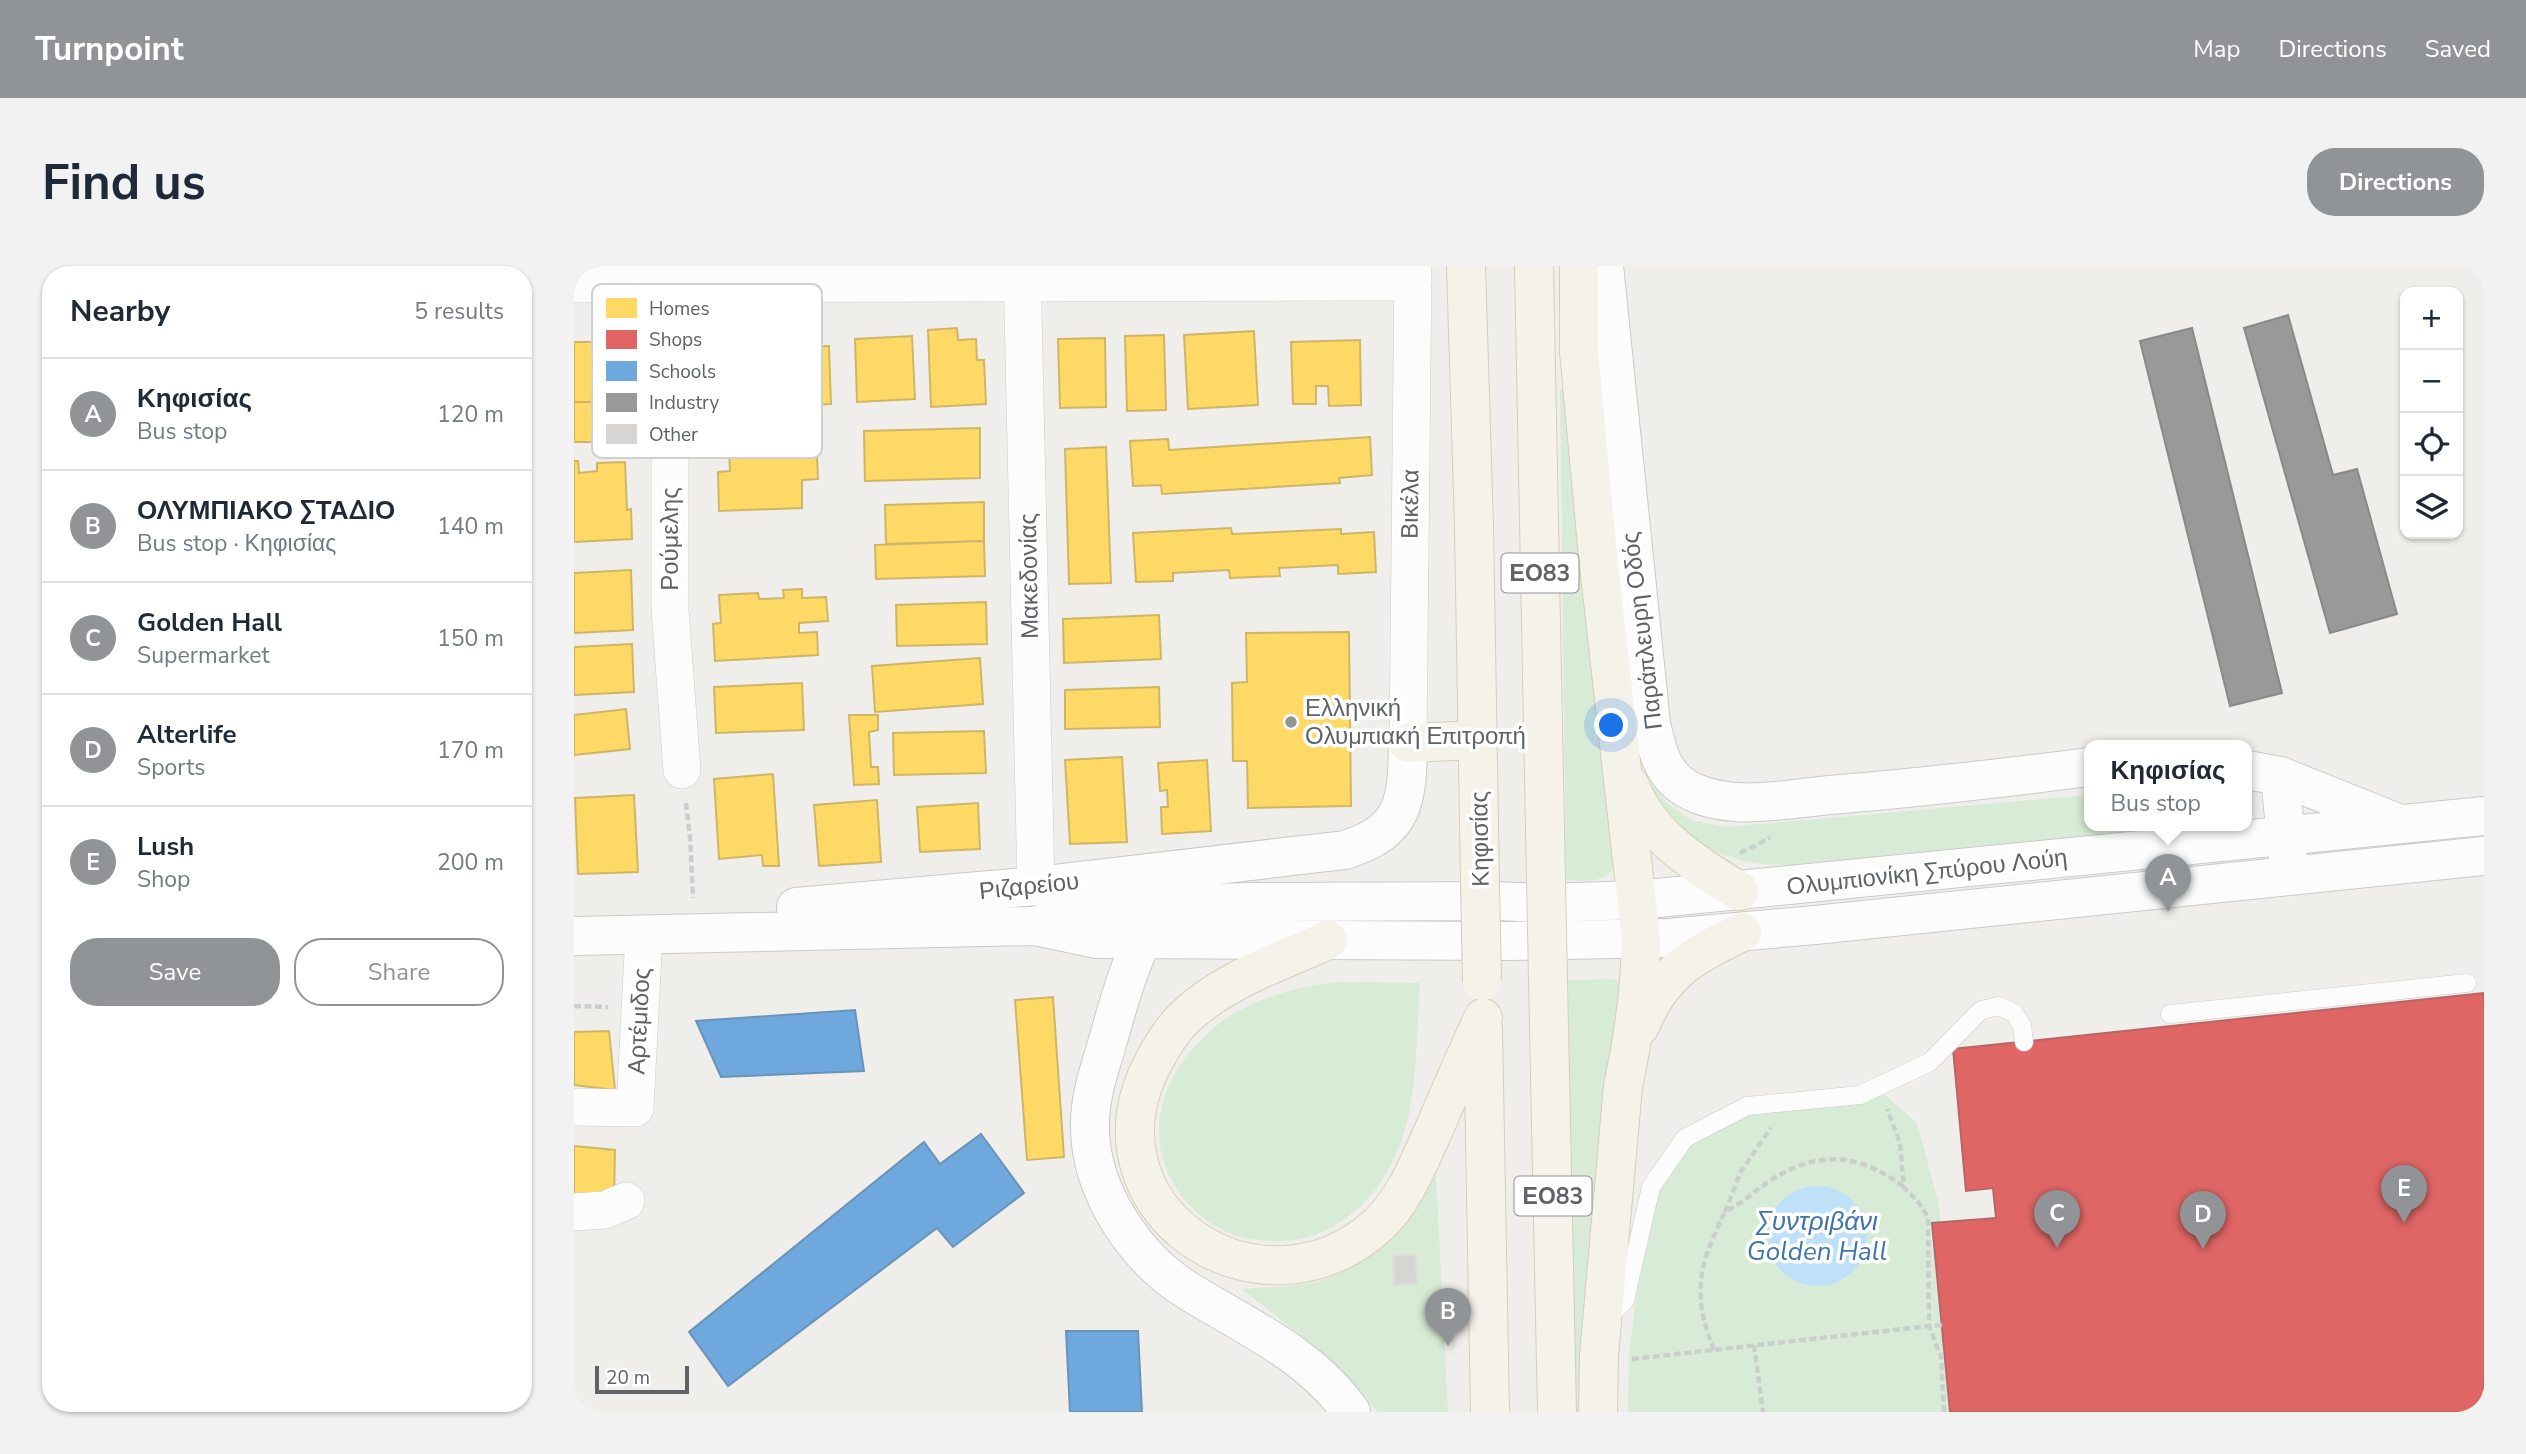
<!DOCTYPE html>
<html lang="en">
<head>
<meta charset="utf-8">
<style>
  body { margin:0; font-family:"Nunito Sans",sans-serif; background:#f2f2f3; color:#1f2937 }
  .controls { position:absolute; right:21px; top:21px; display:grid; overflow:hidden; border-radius:14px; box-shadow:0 2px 5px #0004 }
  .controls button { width:63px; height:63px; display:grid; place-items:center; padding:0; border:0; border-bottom:2px solid #e0e1e3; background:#fff; color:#1f2937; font:35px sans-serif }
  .scale { position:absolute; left:21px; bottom:18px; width:94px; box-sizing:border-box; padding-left:7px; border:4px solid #5f6368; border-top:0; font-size:19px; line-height:24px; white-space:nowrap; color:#5f6368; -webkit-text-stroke:5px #fff; paint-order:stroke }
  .you { position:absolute; left:1038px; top:460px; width:24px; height:24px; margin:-18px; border:5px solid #fff; border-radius:50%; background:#1a73e8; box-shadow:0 0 0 10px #1a73e833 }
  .badge { display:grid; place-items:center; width:46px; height:46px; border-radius:50%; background:#919496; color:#fff; font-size:23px; font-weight:700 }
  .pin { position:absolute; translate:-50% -58px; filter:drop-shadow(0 2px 4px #0008) }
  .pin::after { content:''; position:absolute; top:37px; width:24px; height:21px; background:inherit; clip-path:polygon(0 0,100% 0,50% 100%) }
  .popup { position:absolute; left:1510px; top:474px; width:168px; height:91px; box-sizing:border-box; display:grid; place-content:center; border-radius:14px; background:#fff; filter:drop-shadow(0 2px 5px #0005); font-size:23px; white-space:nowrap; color:#747a83 }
  .popup b { font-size:26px; color:#1f2937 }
  .popup::after { content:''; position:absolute; left:50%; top:100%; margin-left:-14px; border:14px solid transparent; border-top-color:#fff }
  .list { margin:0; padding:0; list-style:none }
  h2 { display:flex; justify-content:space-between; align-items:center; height:91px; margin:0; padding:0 28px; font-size:30px }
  h2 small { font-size:23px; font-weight:400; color:#747a83 }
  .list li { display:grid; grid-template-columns:46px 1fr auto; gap:21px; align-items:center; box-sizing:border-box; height:112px; padding:0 28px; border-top:2px solid #e0e1e3 }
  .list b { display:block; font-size:26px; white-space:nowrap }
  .list p { margin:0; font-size:23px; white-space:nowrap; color:#747a83 }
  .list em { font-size:23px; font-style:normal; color:#747a83 }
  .actions { display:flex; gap:14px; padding:21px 28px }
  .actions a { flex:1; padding:16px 0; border:2px solid #919496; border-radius:28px; text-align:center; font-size:24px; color:#919496 }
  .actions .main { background:#919496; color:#fff }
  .icon { flex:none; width:38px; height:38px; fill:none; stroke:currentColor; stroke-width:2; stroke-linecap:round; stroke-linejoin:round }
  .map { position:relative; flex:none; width:1910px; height:1146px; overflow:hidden; border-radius:28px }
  header { display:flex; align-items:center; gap:42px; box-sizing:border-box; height:98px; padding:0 35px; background:#919496; color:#fff }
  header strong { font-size:33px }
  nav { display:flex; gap:38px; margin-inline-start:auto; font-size:24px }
  .intro { display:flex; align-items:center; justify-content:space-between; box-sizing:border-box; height:168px; padding:0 42px }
  h1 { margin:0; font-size:49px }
  .button { padding:18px 32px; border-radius:28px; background:#919496; color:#fff; font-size:24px; font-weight:700 }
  main { display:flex; gap:42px; padding:0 42px }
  aside { flex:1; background:#fff; border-radius:28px; box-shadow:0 2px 5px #0004 }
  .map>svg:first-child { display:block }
</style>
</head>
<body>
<header>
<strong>Turnpoint</strong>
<nav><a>Map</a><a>Directions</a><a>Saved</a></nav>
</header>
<div class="intro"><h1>Find us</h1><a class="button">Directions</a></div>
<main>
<aside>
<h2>Nearby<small>5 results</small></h2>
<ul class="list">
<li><span class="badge">A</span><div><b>Κηφισίας</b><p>Bus stop</p></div><em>120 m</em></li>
<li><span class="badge">B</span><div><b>ΟΛΥΜΠΙΑΚΟ ΣΤΑΔΙΟ</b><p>Bus stop · Κηφισίας</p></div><em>140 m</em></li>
<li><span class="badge">C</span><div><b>Golden Hall</b><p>Supermarket</p></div><em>150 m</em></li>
<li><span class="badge">D</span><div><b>Alterlife</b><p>Sports</p></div><em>170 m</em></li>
<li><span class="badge">E</span><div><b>Lush</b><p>Shop</p></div><em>200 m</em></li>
</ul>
<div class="actions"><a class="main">Save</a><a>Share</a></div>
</aside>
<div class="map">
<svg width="1910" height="1146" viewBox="0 0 1910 1146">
  <rect width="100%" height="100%" fill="#efeeea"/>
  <g fill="#d8ebd6">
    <path d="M986 124 995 125 1042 598C1031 619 1014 614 992 614Z"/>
    <path d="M1071 511 1094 538 1117 554 1152 561 1515 529V560H1618L1212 600C1136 594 1110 577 1071 511Z"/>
    <path d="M1038 713 1047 716 1015 1146H1000L994 714Z"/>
    <path d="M769 716 846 717C842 763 844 814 832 860 820 905 793 945 750 965 727 976 698 978 672 972 617 960 575 902 587 845 592 818 609 791 629 772 666 734 718 721 769 716Z"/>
    <path d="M1302 821 1343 857 1364 935 1394 1146H1054L1055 1086 1077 921 1111 872 1173 840Z"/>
    <path d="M862 908 874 1146H804L745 1084 668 1023C693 1021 720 1022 744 1015 798 1000 838 956 862 908Z"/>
  </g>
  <circle fill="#bfe0f9" cx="1243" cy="970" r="50"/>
  <g fill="#ffd966" stroke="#cfb667" stroke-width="2">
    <path d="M383 62 384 74 402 73 403 94H410L412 138 357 141 354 64Z"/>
    <path d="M680 65 684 139 614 143 610 69Z"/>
    <path d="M590 69 592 144 553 145 551 70Z"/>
    <path d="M338 70 341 133 283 136 281 73Z"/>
    <path d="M531 72 532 141 486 142 484 73Z"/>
    <path d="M786 74 787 139 755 140 754 120H742V138H719L717 76Z"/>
    <rect x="0" y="76" width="52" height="60"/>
    <path d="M190 78 192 131 140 135 137 81Z"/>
    <path d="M255 80 257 138 218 140 216 81Z"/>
    <path d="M0 136H59L60 176H0Z"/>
    <path d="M406 162V212L291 215 290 165Z"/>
    <path d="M206 163V169L242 168 244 213 228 214V242L145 245 144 206 156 205 154 165Z"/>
    <path d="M796 171 798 209 765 212 766 217 588 228 587 219 559 220 556 175 594 173 595 184Z"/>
    <path d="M532 181 537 317 495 318 491 183Z"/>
    <path d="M0 195H4L5 207 23 205V197L51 196 53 244 57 243 58 273 0 276Z"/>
    <path d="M410 236V275L312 278 311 239Z"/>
    <path d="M657 262 658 268 767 263V268L800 266 802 306 764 308V299L705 302 706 310 656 312 655 304 599 307V315L562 316 559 267Z"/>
    <path d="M410 275 411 310 302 313 301 279Z"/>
    <path d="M57 304 59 364 0 367V307Z"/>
    <path d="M228 323V332L252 331 254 355 225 357V367L243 366 244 389 141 395 139 358 147 357 145 329 184 327 185 333 210 332 209 324Z"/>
    <path d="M412 336 413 378 323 380 322 339Z"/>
    <path d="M585 349 587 393 490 397 489 353Z"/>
    <path d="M775 366 777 540 674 542 673 495H659L658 417 673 416 672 367Z"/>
    <path d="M58 378 60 426 0 429V381Z"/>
    <path d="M406 392 409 438 301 446 298 400Z"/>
    <path d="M228 417 230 464 142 467 140 421Z"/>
    <path d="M585 421 586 461 491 463V424Z"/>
    <path d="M52 443 56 483 0 489V449Z"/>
    <path d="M275 449H304V464L295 466 297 501H304L305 518 280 519Z"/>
    <path d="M410 465 412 507 320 509 319 467Z"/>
    <path d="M548 491 553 576 496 578 491 494Z"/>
    <path d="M633 494 637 565 588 568 587 541H594L593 524 586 525 584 497Z"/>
    <path d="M199 508 205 600H189L188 589 145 593 140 513Z"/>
    <path d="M60 529 64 606 4 608 1 532Z"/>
    <path d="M303 534 307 596 245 600 240 539Z"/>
    <path d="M404 537 406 583 346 586 343 541Z"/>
    <path d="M479 731 490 891 453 894 441 734Z"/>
    <path d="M35 765 41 824 0 819V766Z"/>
    <path d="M0 880 41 884 40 932 0 931Z"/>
  </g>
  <path fill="#e06666" stroke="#b96567" stroke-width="2" d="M1910 727V1146H1376L1358 957 1422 952 1419 922 1392 925 1379 783Z"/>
  <g fill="#6fa8dc" stroke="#6a93b9" stroke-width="2">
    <path d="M281 744 290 805 147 811 122 755Z"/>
    <path d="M407 868 450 927 379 981 363 962 154 1120 115 1066 350 876 366 898Z"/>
    <path d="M492 1065H564L568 1146H496Z"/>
  </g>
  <g fill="#999" stroke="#88898a" stroke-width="2">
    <path d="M1714 49 1759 209 1783 203 1823 348 1756 367 1670 62Z"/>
    <path d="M1618 62 1708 427 1656 440 1566 75Z"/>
  </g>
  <path fill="#d6d5d3" stroke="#deddd9" stroke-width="2" d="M842 989 843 1018 820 1019 819 990Z"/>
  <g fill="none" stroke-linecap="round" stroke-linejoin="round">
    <g stroke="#cbcccc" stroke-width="19">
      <g id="lane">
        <path d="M1596 748 1893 717"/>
        <path d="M1033 1053 1051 1034 1077 921 1111 872 1173 840 1286 829 1356 796 1407 744 1425 740 1440 747 1448 759 1450 776"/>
      </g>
    </g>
    <g stroke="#cbcccc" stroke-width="38">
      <g id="street">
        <path d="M96 0V344L108 504"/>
        <path d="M448 0 462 620"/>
        <path d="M0 18 839 16"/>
        <path d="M834 477 839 0"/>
        <path d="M0 841 61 842 70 669"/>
        <path d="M0 946 31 944 52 935"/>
      </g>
    </g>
    <g stroke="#cacacb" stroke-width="40">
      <g id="secondary">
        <path d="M1030 0 1077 457C1083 485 1089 513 1119 526 1160 545 1212 533 1256 529 1342 522 1429 512 1515 501"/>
        <path d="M1673 504 1706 510 1714 593"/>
        <path d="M1706 510 1821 556"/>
        <path d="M222 641 462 620 771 584C832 565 833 534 834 477"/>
        <path d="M580 656C558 683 541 750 531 785 523 810 515 837 516 863 517 927 562 993 616 1026 673 1061 737 1089 777 1146"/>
        <path d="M463 659 524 639 681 636 921 635 969 637 1064 634 1910 550"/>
        <path d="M0 670 461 660 522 673 935 675 1094 672 1241 659 1910 590"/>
      </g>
    </g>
    <g stroke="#d7ceb8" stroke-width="40">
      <g id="primary">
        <path d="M892 0 900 261 906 616"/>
        <path d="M960 0 972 614"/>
        <path d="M1005 0V86L1024 290 1067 674C1066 723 1060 771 1049 820L1025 1090 1024 1146"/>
        <path d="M834 477 904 474"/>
        <path d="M1056 520C1076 571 1121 598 1165 625"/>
        <path d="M754 674C706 696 649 714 610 752 598 764 588 780 580 795 501 942 686 1066 804 959 832 933 846 893 862 859 877 823 893 788 909 752"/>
        <path d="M974 714 983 1146"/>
        <path d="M1066 760C1089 705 1117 691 1168 666"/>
        <path d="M909 763 916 1146"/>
      </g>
    </g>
    <g stroke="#cacfcc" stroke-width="4.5" stroke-dasharray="7 3.5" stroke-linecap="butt">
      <path d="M112 537 116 571 119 632"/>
      <path d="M1166 587 1196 572"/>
      <path d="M0 740 34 741"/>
      <path d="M1151 946 1167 905 1197 862"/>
      <path d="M1368 1059 1355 1060 1367 1091 1370 1146"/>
      <path d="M1180 1079 1189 1146"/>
      <path d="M1140 1084C1123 1042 1121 1012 1140 970 1143 964 1145 956 1149 950 1154 942 1167 938 1174 931 1227 888 1273 878 1330 921"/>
      <path d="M1058 1093 1355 1060 1354 951 1342 933 1330 922 1326 877 1313 843"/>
    </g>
    <use href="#lane" stroke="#fdfcfc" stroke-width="18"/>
    <use href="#street" stroke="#fdfcfc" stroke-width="37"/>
    <use href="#secondary" stroke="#fdfcfc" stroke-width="38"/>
    <use href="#primary" stroke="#f4f2e9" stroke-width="38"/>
    <g stroke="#d7ceb8" stroke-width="40" stroke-linecap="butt">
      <g id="primary-bridge">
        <path d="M972 614 974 714"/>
        <path d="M906 616 908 715"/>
      </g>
    </g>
    <use href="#primary-bridge" stroke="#f4f2e9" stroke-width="38"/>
  </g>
  <circle fill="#919496" stroke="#fff" stroke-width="2.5" cx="717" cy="456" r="7"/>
  <g text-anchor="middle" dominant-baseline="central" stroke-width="7" stroke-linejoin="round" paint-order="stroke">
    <g fill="#fff" stroke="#8f9295" stroke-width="2">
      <rect x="927.5" y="287.5" width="77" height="39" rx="5"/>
      <rect x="940.5" y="910.5" width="77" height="39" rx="5"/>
    </g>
    <g font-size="23" font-weight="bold" fill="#5f6368">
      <text x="966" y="307">ΕΟ83</text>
      <text x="979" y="930">ΕΟ83</text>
    </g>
    <g font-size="24" fill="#5f6368" stroke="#fff">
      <text transform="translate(836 238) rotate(-89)">Βικέλα</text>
      <text transform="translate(96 273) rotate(-90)">Ρούμελης</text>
      <text transform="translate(455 310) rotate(-91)">Μακεδονίας</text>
      <text transform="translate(1068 365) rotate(-97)">Παράπλευρη Οδός</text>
      <text transform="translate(906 573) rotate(-91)">Κηφισίας</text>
      <text transform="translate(1353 606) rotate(-6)">Ολυμπιονίκη Σπύρου Λούη</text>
      <text transform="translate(455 620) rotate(-6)">Ριζαρείου</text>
      <text transform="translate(65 755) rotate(-87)">Αρτέμιδος</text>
    </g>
    <g font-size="24" fill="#5f6368" stroke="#fff" text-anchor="start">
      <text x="731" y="442">Ελληνική<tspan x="731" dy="28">Ολυμπιακή Επιτροπή</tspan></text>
    </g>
    <g font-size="26" font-style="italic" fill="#4174aa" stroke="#fff">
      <text x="1243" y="955">Συντριβάνι<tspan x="1243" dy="30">Golden Hall</tspan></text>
    </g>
  </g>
  <rect x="18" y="18" width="230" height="174" rx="10" fill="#fff" stroke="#cfd0d2" stroke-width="2"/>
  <rect x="32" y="32" width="31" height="20" fill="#ffd966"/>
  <rect x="32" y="64" width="31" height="19" fill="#e06666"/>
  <rect x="32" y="95" width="31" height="20" fill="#6fa8dc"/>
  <rect x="32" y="127" width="31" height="19" fill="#999"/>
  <rect x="32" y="158" width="31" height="20" fill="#d6d5d3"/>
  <g font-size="19" fill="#5f6368">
    <text x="75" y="49">Homes</text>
    <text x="75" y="80">Shops</text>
    <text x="75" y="112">Schools</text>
    <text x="75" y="143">Industry</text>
    <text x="75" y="175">Other</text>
  </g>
</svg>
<div class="controls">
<button>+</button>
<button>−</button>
<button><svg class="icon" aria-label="locate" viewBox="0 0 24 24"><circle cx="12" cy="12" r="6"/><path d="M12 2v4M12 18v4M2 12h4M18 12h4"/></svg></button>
<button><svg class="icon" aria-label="layers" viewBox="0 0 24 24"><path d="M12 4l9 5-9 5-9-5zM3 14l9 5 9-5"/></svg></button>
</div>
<div class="scale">20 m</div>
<div class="you"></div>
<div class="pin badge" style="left:1594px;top:646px">A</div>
<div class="popup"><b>Κηφισίας</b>Bus stop</div>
<div class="pin badge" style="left:874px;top:1080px">B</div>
<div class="pin badge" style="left:1483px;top:982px">C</div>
<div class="pin badge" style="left:1629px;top:983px">D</div>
<div class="pin badge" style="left:1830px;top:957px">E</div>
</div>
</main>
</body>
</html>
